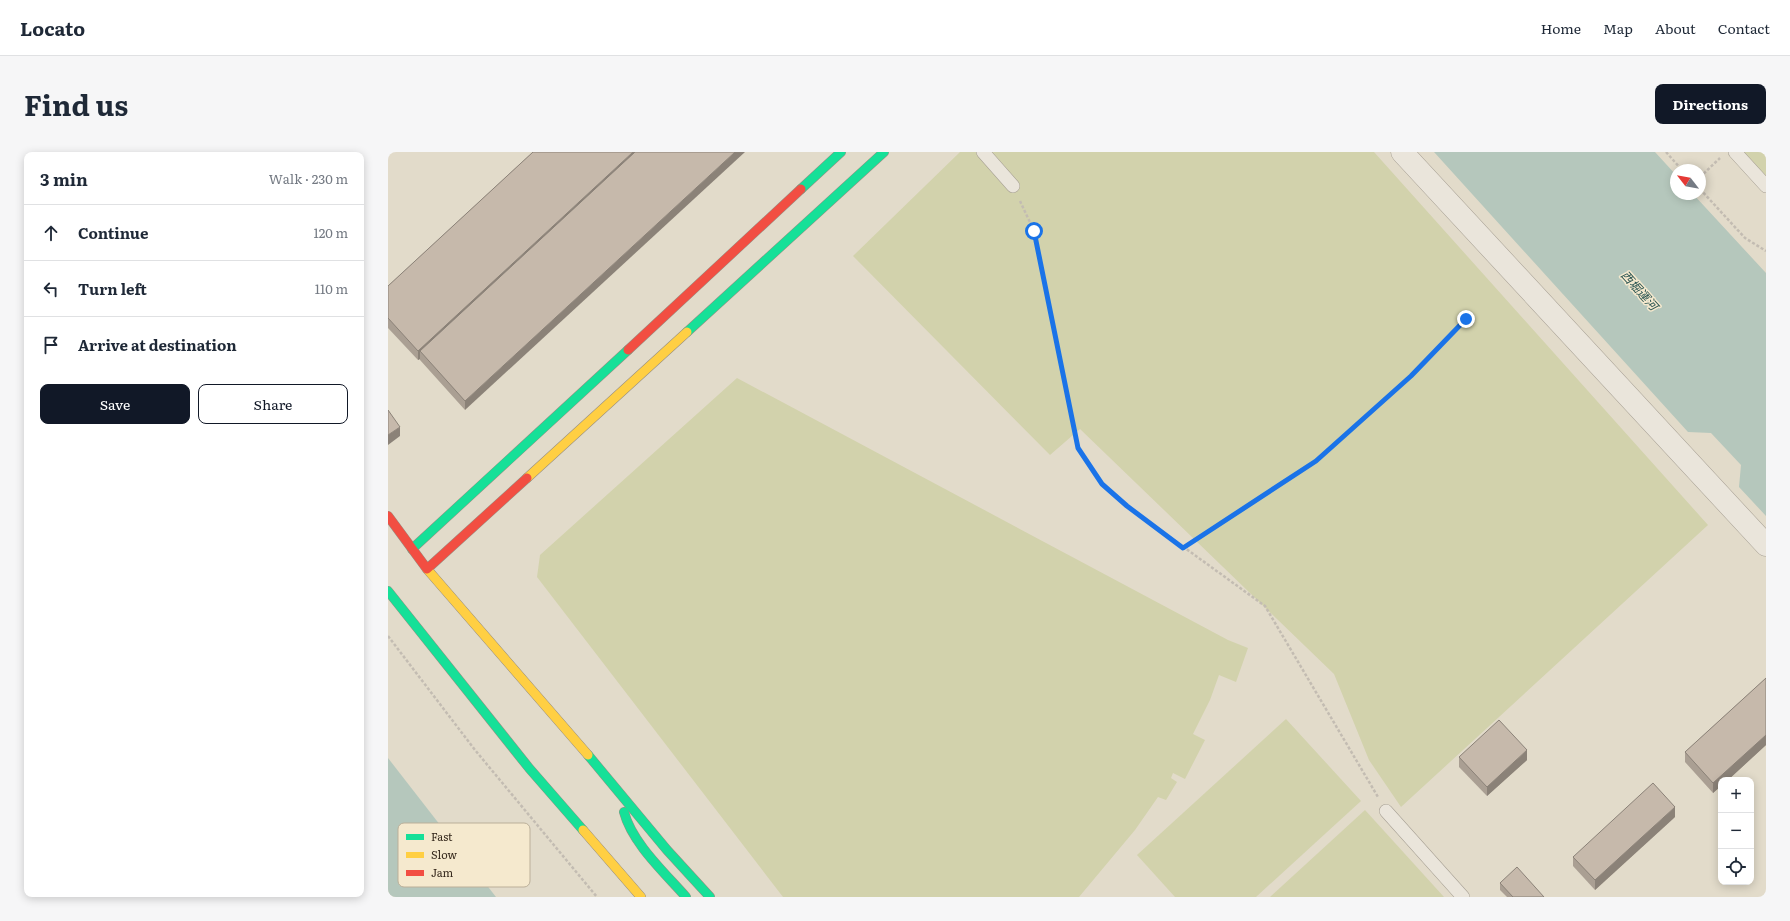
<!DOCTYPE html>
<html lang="en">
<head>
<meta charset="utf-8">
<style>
  body { margin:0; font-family:Literata,"Noto Sans JP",serif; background:#f6f6f7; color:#1f2937 }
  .controls { position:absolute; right:12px; bottom:12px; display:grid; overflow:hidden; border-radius:8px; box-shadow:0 2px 10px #0003 }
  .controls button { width:36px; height:36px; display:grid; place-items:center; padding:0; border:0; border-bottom:1px solid #e0e1e3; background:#fff; color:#1f2937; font:20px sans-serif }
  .compass { position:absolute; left:1282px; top:12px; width:36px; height:36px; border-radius:50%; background:#fff; box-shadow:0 2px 10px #0003; rotate:301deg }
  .stop { position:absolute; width:12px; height:12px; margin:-9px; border:3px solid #1a73e8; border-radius:50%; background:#fff }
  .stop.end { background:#1a73e8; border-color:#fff; box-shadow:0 1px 4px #0008 }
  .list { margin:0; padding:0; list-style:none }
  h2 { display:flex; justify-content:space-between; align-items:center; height:52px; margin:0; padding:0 16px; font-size:17px }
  h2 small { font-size:13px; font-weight:400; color:#747a83 }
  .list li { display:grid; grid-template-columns:26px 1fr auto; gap:12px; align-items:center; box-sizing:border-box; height:56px; padding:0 16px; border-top:1px solid #e0e1e3 }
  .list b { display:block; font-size:15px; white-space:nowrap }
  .list em { font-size:13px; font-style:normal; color:#747a83 }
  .actions { display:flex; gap:8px; padding:12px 16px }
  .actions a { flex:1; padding:9px 0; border:1px solid #111827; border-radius:8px; text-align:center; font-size:14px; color:#111827 }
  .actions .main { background:#111827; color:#fff }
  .icon { flex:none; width:22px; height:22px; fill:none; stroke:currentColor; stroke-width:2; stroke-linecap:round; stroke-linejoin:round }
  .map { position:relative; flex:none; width:1378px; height:745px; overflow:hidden; border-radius:8px }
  header { display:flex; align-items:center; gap:24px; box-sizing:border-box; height:56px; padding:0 20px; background:#fff; border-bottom:1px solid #e0e1e3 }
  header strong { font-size:19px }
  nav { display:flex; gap:22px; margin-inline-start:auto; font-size:14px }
  .intro { display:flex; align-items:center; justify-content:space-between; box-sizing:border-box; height:96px; padding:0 24px }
  h1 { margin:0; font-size:28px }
  .button { padding:10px 18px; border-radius:8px; background:#111827; color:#fff; font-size:14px; font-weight:700 }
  main { display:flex; gap:24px; padding:0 24px }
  aside { flex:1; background:#fff; border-radius:8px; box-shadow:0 2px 10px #0003 }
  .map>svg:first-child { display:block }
</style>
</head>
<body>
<header>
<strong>Locato</strong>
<nav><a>Home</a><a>Map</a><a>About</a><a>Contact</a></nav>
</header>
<div class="intro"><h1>Find us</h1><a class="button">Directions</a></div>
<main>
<aside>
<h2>3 min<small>Walk · 230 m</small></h2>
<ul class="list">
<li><svg class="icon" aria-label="ahead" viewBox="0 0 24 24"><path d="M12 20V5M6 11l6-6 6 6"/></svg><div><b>Continue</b></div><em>120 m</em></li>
<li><svg class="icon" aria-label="left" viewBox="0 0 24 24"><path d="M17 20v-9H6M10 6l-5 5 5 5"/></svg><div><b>Turn left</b></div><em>110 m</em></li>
<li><svg class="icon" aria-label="arrive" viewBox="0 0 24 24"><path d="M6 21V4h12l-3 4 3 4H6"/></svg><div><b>Arrive at destination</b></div></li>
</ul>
<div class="actions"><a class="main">Save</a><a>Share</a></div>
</aside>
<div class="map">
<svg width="1378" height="745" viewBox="0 0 1378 745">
  <rect width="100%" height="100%" fill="#e2dbca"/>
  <g fill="#d2d2ac">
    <path d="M572 0H986L1320 373 1013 655 981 608 946 522 692 277 662 303 465 104Z"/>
    <path d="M1354 0H1378V27Z"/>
    <path d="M349 226 840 488 860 496 848 530 831 523 822 548 805 582 817 588 797 627 785 621 783 626 789 630 778 648 770 645 747 678 691 745H395L149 425 152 403Z"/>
    <path d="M898 567 973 649 868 745H787L749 703Z"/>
    <path d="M977 658 1056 745H882Z"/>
  </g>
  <g fill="#b5c7bc">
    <path d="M1046 0H1267L1288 23V42H1305L1378 121V364L1351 335 1353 313 1323 281 1300 280Z"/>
    <path d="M0 606 108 745H0Z"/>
  </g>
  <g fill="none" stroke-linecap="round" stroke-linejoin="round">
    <g stroke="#a7a094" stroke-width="14">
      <g id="lane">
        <path d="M595 0 625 34"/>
        <path d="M1347 0 1378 34"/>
        <path d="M998 659 1075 745"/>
      </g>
    </g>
    <g stroke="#a7a094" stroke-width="23">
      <path id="street" d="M1014 0 1378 393"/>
    </g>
    <g stroke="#978f83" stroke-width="10">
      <g id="fast">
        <path d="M413 37 453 0"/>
        <path d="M299 180 496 0"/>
        <path d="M24 397 240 198"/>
        <path d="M0 439 141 616 195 678"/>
        <path d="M200 603 279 698 322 745"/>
        <path d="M236 660C244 691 277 721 298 745"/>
      </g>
    </g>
    <g stroke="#978f83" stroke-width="10">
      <g id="slow">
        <path d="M139 326 299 180"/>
        <path d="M39 417 200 603"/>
        <path d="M195 678 253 745"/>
      </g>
    </g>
    <g stroke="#978f83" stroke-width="10">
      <g id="jam">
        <path d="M240 198 413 37"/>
        <path d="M0 364 39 417 139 326"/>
      </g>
    </g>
    <g stroke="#c3bcb2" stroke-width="2.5" stroke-dasharray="3 2" stroke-linecap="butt">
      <path d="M1278 0 1294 18"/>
      <path d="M1312 25 1332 6"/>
      <path d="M1312 37 1357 86 1378 99"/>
      <path d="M632 49 646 79 690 296 714 332 739 354 877 454 990 645"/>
      <path d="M795 396 928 309 1023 224 1078 167"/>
      <path d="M0 484 87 598 209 745"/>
    </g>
    <use href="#lane" stroke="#eae5db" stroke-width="13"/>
    <use href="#street" stroke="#eae5db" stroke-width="22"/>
    <use href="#fast" stroke="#16e098" stroke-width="9"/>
    <use href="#slow" stroke="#ffcf43" stroke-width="9"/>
    <use href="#jam" stroke="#f24e42" stroke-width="9"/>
  </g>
  <g fill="#aa9f93">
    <path d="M145 0 77 258 32 208V207L30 208 0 176V134Z"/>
    <path d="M1378 526V593L1340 628H1333V634L1325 641 1297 610V600Z"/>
    <path d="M1071 605 1139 608 1099 644 1071 615Z"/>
    <path d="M1287 665 1207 738 1185 714V705Z"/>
    <path d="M1112 731 1156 745H1119L1112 738Z"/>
  </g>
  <g fill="#8b8278">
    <path d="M245 0H256L32 199V207L30 208V199Z"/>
    <path d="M347 0H357L77 258V249Z"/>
    <path d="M12 275V284L0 293V283Z"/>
    <path d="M1378 583V593L1340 628H1333V634L1325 641V631Z"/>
    <path d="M1139 598V608L1099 644V635Z"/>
    <path d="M1287 655V665L1207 738V728Z"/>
  </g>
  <g fill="#c6b9ab" stroke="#8b8278">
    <path d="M145 0H245L30 199 0 166V134Z"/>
    <path d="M247 0H347L77 249 32 199Z"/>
    <path d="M0 258 12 275 0 283Z"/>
    <path d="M1378 526V583L1325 631 1297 600Z"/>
    <path d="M1111 568 1139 598 1099 635 1071 605Z"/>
    <path d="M1265 631 1287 655 1207 728 1185 705Z"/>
    <path d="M1129 715 1156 745H1125L1112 731Z"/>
  </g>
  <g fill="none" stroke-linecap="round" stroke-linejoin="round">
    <path stroke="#1a73e8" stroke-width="5" d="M646 79 690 296 714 332 739 354 795 396 928 309 1023 224 1078 167"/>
  </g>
  <g text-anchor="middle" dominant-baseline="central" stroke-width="3" stroke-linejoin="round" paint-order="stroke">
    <g font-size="12" font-style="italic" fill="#2b5552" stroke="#f5e9ce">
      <text transform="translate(1252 138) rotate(48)">西堀運河</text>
    </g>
  </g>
  <rect x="10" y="671" width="132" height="64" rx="6" fill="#f5e9ce" stroke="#bbaf99" stroke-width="1"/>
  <rect x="18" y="682" width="18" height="6" fill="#16e098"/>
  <rect x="18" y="700" width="18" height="6" fill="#ffcf43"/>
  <rect x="18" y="718" width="18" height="6" fill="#f24e42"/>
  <g font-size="11" fill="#35281c">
    <text x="43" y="689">Fast</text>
    <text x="43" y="707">Slow</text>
    <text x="43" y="725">Jam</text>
  </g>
</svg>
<div class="controls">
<button>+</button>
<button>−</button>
<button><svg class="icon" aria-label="locate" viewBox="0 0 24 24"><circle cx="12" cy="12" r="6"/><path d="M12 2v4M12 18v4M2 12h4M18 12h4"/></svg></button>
</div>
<svg class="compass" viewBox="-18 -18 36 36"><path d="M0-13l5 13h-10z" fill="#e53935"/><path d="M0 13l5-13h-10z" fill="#747a83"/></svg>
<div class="stop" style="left:646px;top:79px"></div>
<div class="stop end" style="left:1078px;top:167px"></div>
</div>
</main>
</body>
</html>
